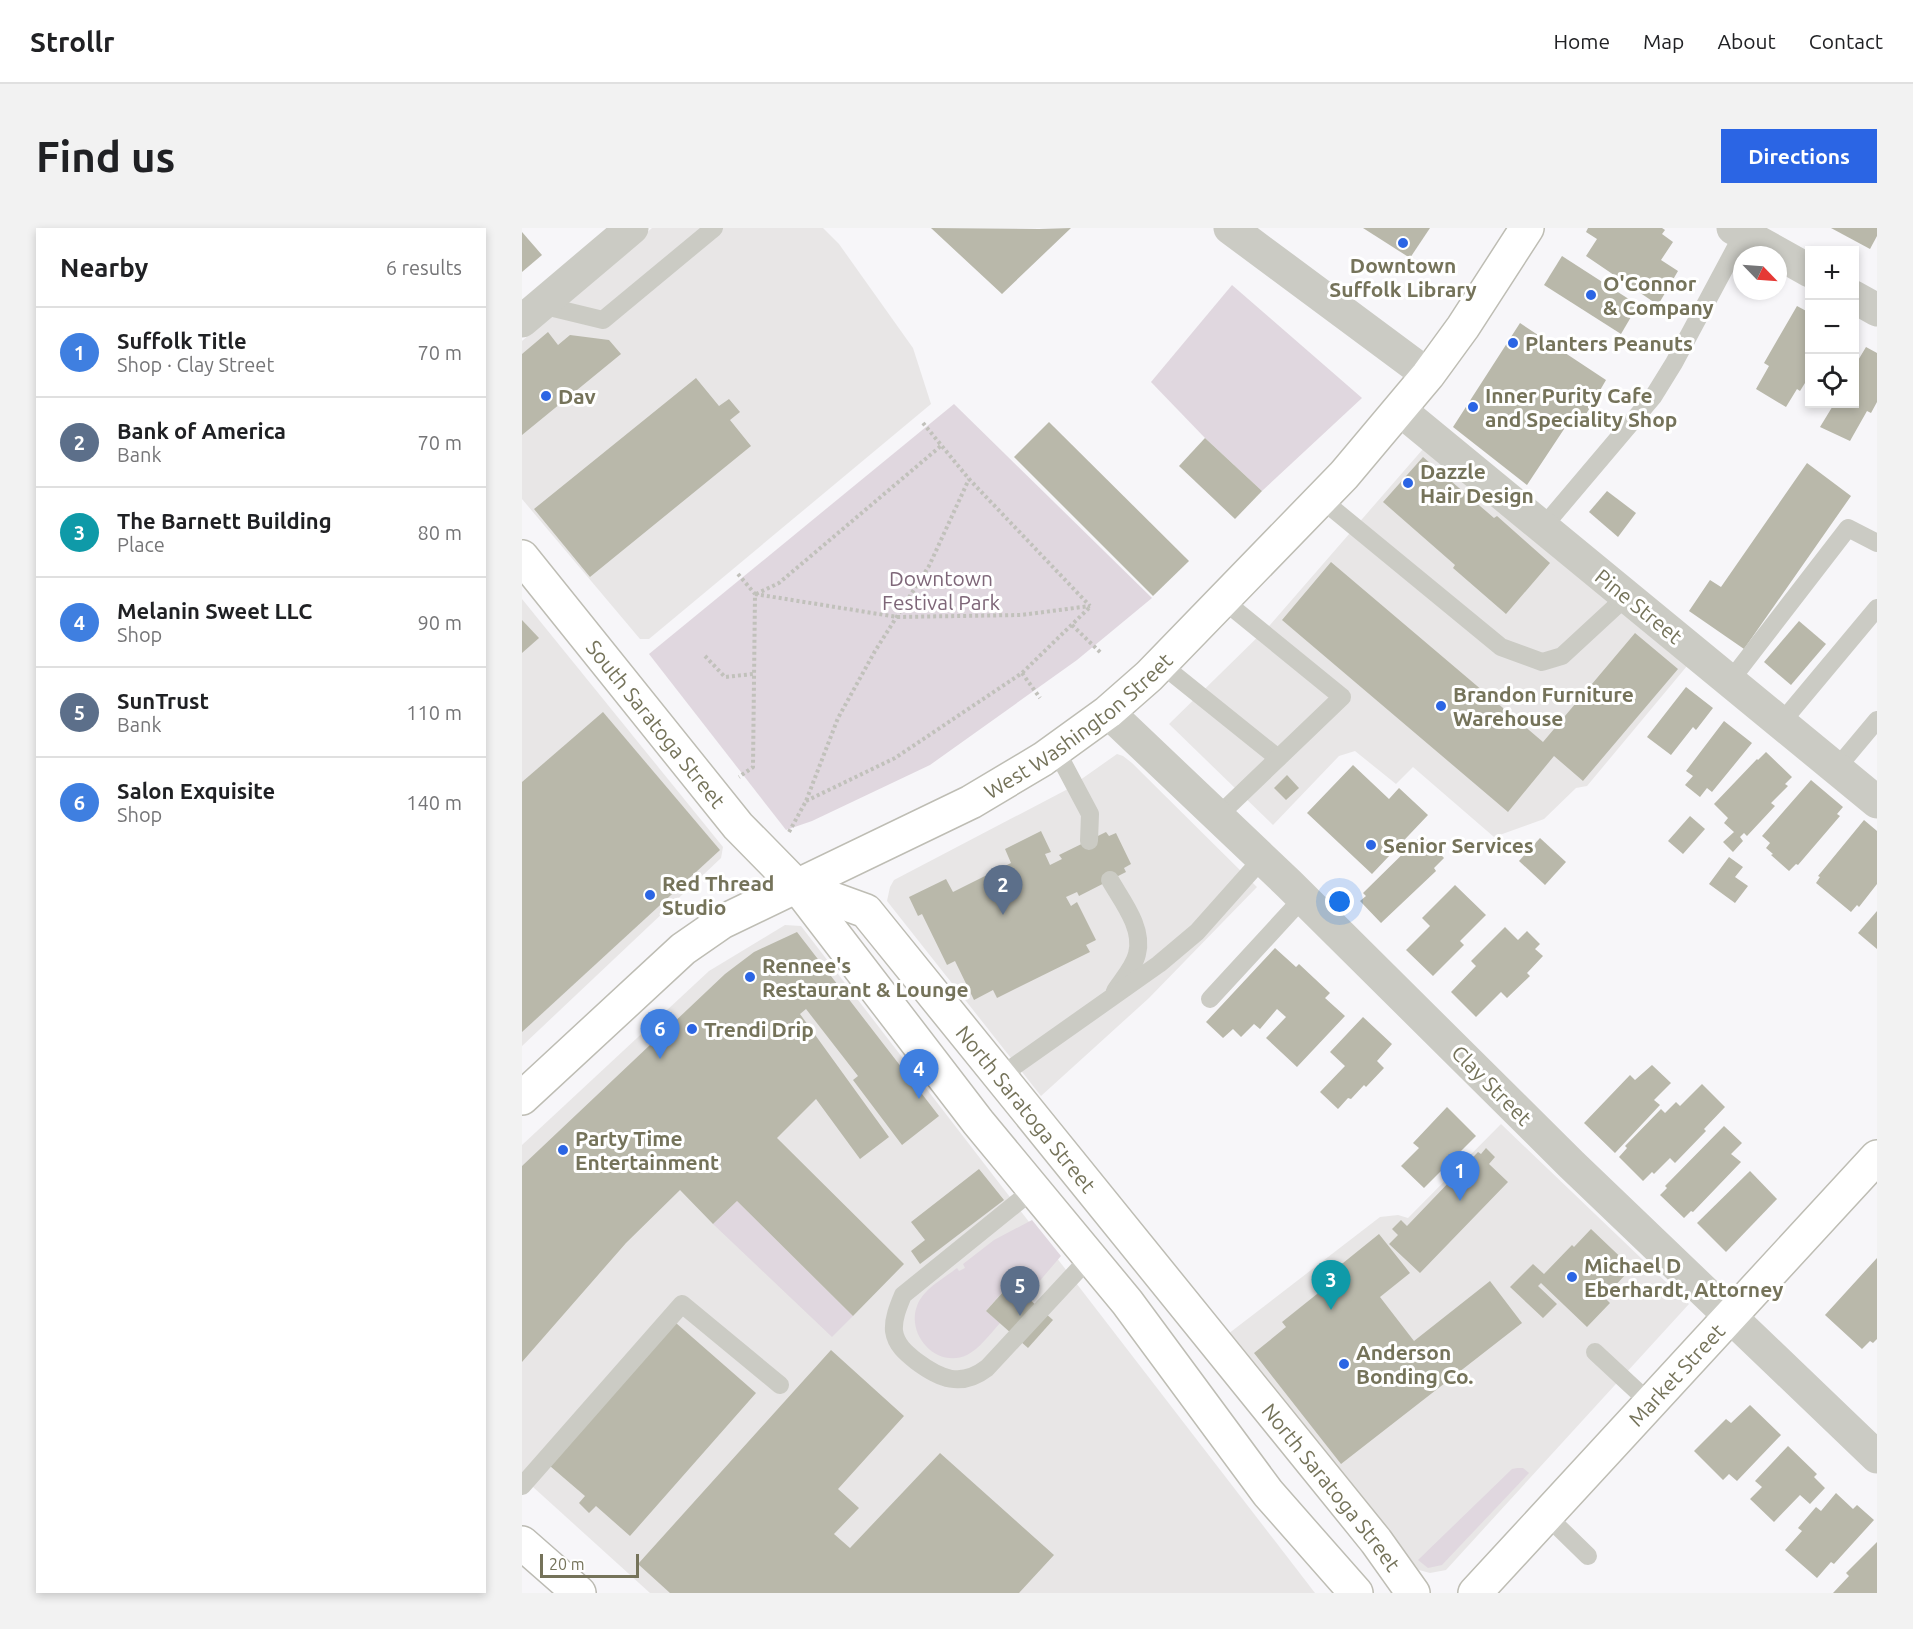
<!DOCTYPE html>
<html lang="en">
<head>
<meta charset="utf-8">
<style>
  body { margin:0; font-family:Ubuntu,sans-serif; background:#f2f2f2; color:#202124 }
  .controls { position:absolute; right:18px; top:18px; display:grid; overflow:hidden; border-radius:0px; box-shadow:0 3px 9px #0003 }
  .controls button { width:54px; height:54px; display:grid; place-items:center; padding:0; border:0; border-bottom:2px solid #e0e0e0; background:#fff; color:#202124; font:30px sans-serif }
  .compass { position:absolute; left:1211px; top:18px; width:54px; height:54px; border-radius:50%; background:#fff; box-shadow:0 3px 9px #0003; rotate:115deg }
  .scale { position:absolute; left:18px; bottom:15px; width:99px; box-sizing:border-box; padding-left:6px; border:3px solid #75735a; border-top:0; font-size:16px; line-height:21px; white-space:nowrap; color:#75735a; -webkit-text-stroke:4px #fff; paint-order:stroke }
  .you { position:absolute; left:818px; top:674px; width:21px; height:21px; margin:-15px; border:4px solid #fff; border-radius:50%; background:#1a73e8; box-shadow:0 0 0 9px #1a73e833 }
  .badge { display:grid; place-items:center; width:39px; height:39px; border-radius:50%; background:#2b65e4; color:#fff; font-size:20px; font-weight:700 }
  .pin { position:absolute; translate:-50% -50px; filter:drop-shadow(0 2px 3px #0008) }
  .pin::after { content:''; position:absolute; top:32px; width:21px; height:18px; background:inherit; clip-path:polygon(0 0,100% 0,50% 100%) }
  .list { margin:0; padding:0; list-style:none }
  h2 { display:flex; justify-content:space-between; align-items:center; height:78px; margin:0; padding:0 24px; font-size:26px }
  h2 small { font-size:20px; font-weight:400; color:#757577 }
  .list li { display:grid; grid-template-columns:39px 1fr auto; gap:18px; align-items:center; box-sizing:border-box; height:90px; padding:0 24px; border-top:2px solid #e0e0e0 }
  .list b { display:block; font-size:22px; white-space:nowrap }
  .list p { margin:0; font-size:20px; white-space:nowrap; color:#757577 }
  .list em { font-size:20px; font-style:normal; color:#757577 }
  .icon { flex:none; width:33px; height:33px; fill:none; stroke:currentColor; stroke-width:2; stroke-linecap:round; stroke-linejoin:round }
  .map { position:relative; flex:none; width:1355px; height:1365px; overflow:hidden; border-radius:0px }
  header { display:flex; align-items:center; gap:36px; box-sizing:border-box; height:84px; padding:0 30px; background:#fff; border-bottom:2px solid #e0e0e0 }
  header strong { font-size:28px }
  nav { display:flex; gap:33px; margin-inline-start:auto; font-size:21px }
  .intro { display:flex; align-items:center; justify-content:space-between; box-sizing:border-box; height:144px; padding:0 36px }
  h1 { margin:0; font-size:42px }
  .button { padding:15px 27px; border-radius:0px; background:#2b65e4; color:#fff; font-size:21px; font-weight:700 }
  main { display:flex; gap:36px; padding:0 36px }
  aside { flex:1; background:#fff; border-radius:0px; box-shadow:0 3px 9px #0003 }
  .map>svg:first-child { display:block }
</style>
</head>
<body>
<header>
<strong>Strollr</strong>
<nav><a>Home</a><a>Map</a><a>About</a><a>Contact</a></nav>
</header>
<div class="intro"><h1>Find us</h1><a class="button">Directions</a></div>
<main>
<aside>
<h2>Nearby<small>6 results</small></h2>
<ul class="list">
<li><span class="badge" style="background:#3f7fe0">1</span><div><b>Suffolk Title</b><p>Shop · Clay Street</p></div><em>70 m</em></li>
<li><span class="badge" style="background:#5c6f8a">2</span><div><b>Bank of America</b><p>Bank</p></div><em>70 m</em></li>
<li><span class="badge" style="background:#0f9aa8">3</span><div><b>The Barnett Building</b><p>Place</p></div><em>80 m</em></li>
<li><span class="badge" style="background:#3f7fe0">4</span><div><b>Melanin Sweet LLC</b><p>Shop</p></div><em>90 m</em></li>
<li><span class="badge" style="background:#5c6f8a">5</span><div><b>SunTrust</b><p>Bank</p></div><em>110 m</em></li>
<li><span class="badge" style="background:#3f7fe0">6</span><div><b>Salon Exquisite</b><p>Shop</p></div><em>140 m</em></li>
</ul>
</aside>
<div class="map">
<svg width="1355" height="1365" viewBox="0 0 1355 1365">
  <rect width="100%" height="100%" fill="#f7f6f9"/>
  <g fill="#e8e6e6">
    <path d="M130 0H301L317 16 391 120 409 176 127 411H118L0 271V113Z"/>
    <path d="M901 221 1165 438 1065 558 1054 560 1022 591 972 609 891 539 874 556 833 523 817 528 751 597 647 496 748 397Z"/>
    <path d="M0 371 201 619 199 630 0 818Z"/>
    <path d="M595 526 601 528 610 535 735 659 627 770 519 868 365 673 368 659 372 652 544 562Z"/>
    <path d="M263 697 279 698 793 1365H128L0 1249V917L187 743Z"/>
    <path d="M979 896 1167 1076 924 1342 908 1345 897 1342 706 1106 858 989 876 987 886 990Z"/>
  </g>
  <g fill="#e0d7df">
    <path d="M710 57 840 170 740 263 683 210 629 154Z"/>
    <path d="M432 176 630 370 555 432 408 537 290 593 264 602 127 426Z"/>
    <path d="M215 973 331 1088 310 1109 191 996Z"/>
    <path d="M510 992 539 1028 504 1069 488 1055 464 1083 478 1095C469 1105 457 1121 445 1127 415 1141 384 1107 395 1078 401 1061 421 1051 435 1040L437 1043 443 1040 441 1036 472 1012Z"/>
    <path d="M995 1240H1001L1007 1245 920 1337 906 1340 896 1332 990 1241Z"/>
  </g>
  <g fill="#b9b8aa">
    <path d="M409 0 517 1 549 0 480 66Z"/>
    <path d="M841 0H908L888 30Z"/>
    <path d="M1066 0H1140L1143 2 1140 6 1151 14 1139 32 1156 43 1136 77 1064 28 1075 11 1064 4Z"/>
    <path d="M1309 0H1355V8L1348 21Z"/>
    <path d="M0 4 20 27 0 44Z"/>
    <path d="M1040 28 1116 77 1099 106 1022 57Z"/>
    <path d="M1275 78 1288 85V147L1278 163 1275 161 1264 179 1234 161 1247 138 1242 135Z"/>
    <path d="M998 95 1084 152 1063 188 1054 183 1005 257 931 199Z"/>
    <path d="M26 104 36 117 48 107 87 112 99 126 0 207V126Z"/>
    <path d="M1344 119 1355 125V174L1349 185 1345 183 1328 213 1298 199 1312 176H1332V139Z"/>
    <path d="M174 150 197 178 207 171 218 184 208 192 229 218 68 349 12 281Z"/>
    <path d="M527 194 667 333 631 368 492 229Z"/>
    <path d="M683 210 740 263 713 291 657 238Z"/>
    <path d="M901 229 972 290 975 288 1028 335 984 386 931 340 933 337 861 274Z"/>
    <path d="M1285 235 1329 268 1222 421 1167 383 1188 352 1199 359Z"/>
    <path d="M1085 263 1114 285 1096 309 1067 284Z"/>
    <path d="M809 334 1021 514 1113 405 1156 441 1061 553 1032 528 986 584 760 392Z"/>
    <path d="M0 392 17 410 0 425Z"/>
    <path d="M1277 393 1304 416 1269 457 1242 434Z"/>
    <path d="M1164 459 1191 480 1174 502 1171 499 1149 527 1125 509Z"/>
    <path d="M81 484 198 622 0 804V554Z"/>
    <path d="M1202 493 1230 515 1190 564 1185 560 1178 569 1163 557 1171 548 1164 543Z"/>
    <path d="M1244 524 1270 549 1263 556 1266 558 1249 575 1253 578 1225 608 1222 605 1218 609 1221 613 1211 624 1201 614 1212 604 1202 595 1206 590 1192 576 1235 531 1236 532Z"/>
    <path d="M831 537 867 571 877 560 906 587 850 646 785 585Z"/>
    <path d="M765 547 777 560 764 572 752 560Z"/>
    <path d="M1289 552 1321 579 1315 586 1318 588 1276 637 1274 636 1267 643 1249 627 1251 626 1244 620 1248 615 1240 608Z"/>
    <path d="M1168 588 1183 601 1161 626 1146 613Z"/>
    <path d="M1342 592 1355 603V656L1337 679 1335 677 1329 684 1294 655 1298 649 1296 648Z"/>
    <path d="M519 603 529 624 523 626 528 637 540 631 537 627 584 604 587 608 594 605 609 636 602 640 604 644 557 668 555 664 544 669 549 678 555 674 574 712 564 717 568 724 475 770 471 762 452 772 433 733 425 737 400 686 396 688 387 669 424 651 431 664 489 635 483 621Z"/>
    <path d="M900 607 922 630 912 640 914 643 859 695 838 673 844 668 841 665Z"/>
    <path d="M1018 610 1044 634 1023 657 997 633Z"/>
    <path d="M1207 629 1221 639 1213 649 1226 658 1213 675 1187 656Z"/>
    <path d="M933 657 964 687 938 713 942 717 911 748 884 722 908 698 900 690Z"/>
    <path d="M1355 683V721L1336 705Z"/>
    <path d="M983 699 996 712 1005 703 1018 716 1013 721 1021 728 1005 745 1008 748 985 770 979 764 954 789 929 764 954 738 949 733Z"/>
    <path d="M275 704 417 888 380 917 331 852 336 848 284 781 278 786 367 909 338 931 294 871 255 910 382 1036 331 1088 215 973 191 996 158 962 104 1015 0 1134V938L203 746 232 724Z"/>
    <path d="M753 720 774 739 777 736 808 765 803 770 823 788 775 839 744 810 764 789 755 781 738 801 732 796 719 809 711 801 701 810 684 794Z"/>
    <path d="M841 789 870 816 855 833 862 840 844 859 842 857 829 871 826 870 816 881 798 864 823 838 808 824Z"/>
    <path d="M1130 837 1149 855 1132 872 1138 877 1093 925 1062 895 1108 847 1113 852Z"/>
    <path d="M1180 856 1203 879 1182 901 1184 903 1153 935 1148 930 1132 946 1130 944 1121 953 1097 929 1105 920 1103 918 1139 881 1143 885 1154 874 1158 878Z"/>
    <path d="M925 879 954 908 902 960 879 938 897 920 891 915Z"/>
    <path d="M1202 898 1220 915 1209 926 1219 934 1171 984 1169 983 1162 990 1138 967 1145 960 1143 958Z"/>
    <path d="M964 920 973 929 967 936 986 954 898 1045 867 1016 876 1007 870 1001 879 992 885 998 956 924 959 926Z"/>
    <path d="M457 941 482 972 398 1036 389 1023 403 1012 389 994Z"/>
    <path d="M1228 943 1255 971 1204 1024 1175 995Z"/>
    <path d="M1069 1001 1110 1040 1082 1069 1088 1075 1065 1099 1019 1055 1016 1058 1035 1076 1021 1090 988 1059 1011 1036 1022 1046 1050 1017 1052 1019Z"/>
    <path d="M857 1006 888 1045 858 1069 892 1113 968 1053 1000 1095 819 1236 732 1125 764 1099 760 1094 805 1058 800 1052Z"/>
    <path d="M1355 1030V1111L1351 1115 1348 1113 1340 1121 1303 1087Z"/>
    <path d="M489 1055 531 1092 506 1120 464 1083Z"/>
    <path d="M154 1095 234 1165 108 1308 74 1278 67 1285 57 1275 63 1268 28 1238Z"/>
    <path d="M309 1122 382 1188 316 1261 337 1280 312 1306 328 1320 418 1225 532 1327 497 1365H148L116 1336Z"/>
    <path d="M1228 1177 1259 1207 1215 1253 1207 1246 1201 1252 1172 1223 1204 1191 1209 1195Z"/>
    <path d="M1266 1218 1295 1246 1292 1249 1303 1260 1288 1276 1278 1267 1252 1294 1228 1271 1240 1259 1233 1253Z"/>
    <path d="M1314 1265 1331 1281 1335 1277 1352 1292 1312 1336 1309 1334 1295 1350 1263 1322 1280 1303 1276 1300 1294 1279 1299 1283Z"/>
    <path d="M1355 1314V1365H1311L1327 1348 1324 1345Z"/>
  </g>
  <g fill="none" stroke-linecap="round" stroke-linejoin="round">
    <g stroke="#bebdb4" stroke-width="36">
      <g id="secondary">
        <path id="s1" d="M0 329 216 598 275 658 456 894 605 1074 746 1265 834 1365"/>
        <path id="s2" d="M275 658 344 683 854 1313 891 1365"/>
        <path id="s3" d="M0 870 161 721 200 694 449 574 521 531 586 484 627 448 822 247 906 147 941 99 1005 0"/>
        <path id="s4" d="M953 1365 1355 929"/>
      </g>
    </g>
    <g stroke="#bcbbb3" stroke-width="36">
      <path id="primary" d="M0 1315 57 1365"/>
    </g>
    <g stroke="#c1c1bb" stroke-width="4" stroke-dasharray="3 3" stroke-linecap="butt">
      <path d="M401 195 447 251 568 378"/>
      <path d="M216 346 233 366 231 539 217 549"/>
      <path d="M233 366 375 389 499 387 568 378"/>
      <path d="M234 366 257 355 420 217"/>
      <path d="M550 397 579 425"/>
      <path d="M183 428 203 449 231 446"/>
      <path d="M500 445 518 470"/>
      <path d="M284 573 373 530 500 445 569 378"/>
      <path d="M267 604 284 573 316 490 353 423 407 338 447 251"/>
    </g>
    <g stroke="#cbcbc4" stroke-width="18">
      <path d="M19 77 81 92 192 0"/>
      <path d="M799 271 979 419 1020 434 1040 428 1105 368"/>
      <path d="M1021 299 1131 169 1152 135 1221 6"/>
      <path d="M639 436 756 530"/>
      <path d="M1208 453 1326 300 1355 315"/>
      <path d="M1259 495 1355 380"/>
      <path d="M534 522 568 586 567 613"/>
      <path d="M1314 541 1355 492"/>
      <path d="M696 588 820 469 701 372"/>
      <path d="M588 652C600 673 622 700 615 726 612 739 600 752 593 763"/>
      <path d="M688 771 781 670"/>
      <path d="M477 849 637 736 675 704 740 631"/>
      <path d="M512 961 381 1067C376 1079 371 1091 372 1103 374 1117 384 1125 394 1133 418 1151 439 1160 465 1140L569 1028"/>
      <path d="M1073 1124 1129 1176"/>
      <path d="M0 1258 160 1076 258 1157"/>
      <path d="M1025 1288 1066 1328"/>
    </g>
    <g stroke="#cbcbc4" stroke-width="33">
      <path d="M708 0 906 147"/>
      <path d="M1211 0 1288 43"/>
      <path d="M1332 69 1355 82"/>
      <path d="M0 93 110 0"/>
      <path d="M878 182 1355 574"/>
      <path d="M586 484 767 656 1049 936 1355 1229"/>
    </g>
    <use href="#secondary" stroke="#fff" stroke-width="33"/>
    <use href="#primary" stroke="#fff" stroke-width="33"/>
  </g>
  <g fill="#2b65e4" stroke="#fff" stroke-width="2">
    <circle cx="881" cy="15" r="6"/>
    <circle cx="1069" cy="67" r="6"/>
    <circle cx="991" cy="115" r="6"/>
    <circle cx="24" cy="168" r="6"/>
    <circle cx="951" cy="179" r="6"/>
    <circle cx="886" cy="255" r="6"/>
    <circle cx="919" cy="478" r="6"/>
    <circle cx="849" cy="617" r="6"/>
    <circle cx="128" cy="667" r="6"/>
    <circle cx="228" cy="749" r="6"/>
    <circle cx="170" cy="801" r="6"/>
    <circle cx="41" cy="922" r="6"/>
    <circle cx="1050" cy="1049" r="6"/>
    <circle cx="822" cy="1136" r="6"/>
  </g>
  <g text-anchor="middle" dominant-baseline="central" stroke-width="6" stroke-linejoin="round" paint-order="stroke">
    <g font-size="21" font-weight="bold" fill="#75735a" stroke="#fff" text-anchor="start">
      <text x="881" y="37" text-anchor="middle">Downtown<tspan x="881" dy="24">Suffolk Library</tspan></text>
      <text x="1081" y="55">O'Connor<tspan x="1081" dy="24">&amp; Company</tspan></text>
      <text x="1003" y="115">Planters Peanuts</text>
      <text x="963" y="167">Inner Purity Cafe<tspan x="963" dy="24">and Speciality Shop</tspan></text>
      <text x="36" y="168">Dav</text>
      <text x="898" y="243">Dazzle<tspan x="898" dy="24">Hair Design</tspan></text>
      <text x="931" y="466">Brandon Furniture<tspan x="931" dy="24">Warehouse</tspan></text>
      <text x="861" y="617">Senior Services</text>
      <text x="140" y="655">Red Thread<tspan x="140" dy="24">Studio</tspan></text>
      <text x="240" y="737">Rennee's<tspan x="240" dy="24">Restaurant &amp; Lounge</tspan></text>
      <text x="182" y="801">Trendi Drip</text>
      <text x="53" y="910">Party Time<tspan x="53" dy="24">Entertainment</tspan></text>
      <text x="1062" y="1037">Michael D<tspan x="1062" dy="24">Eberhardt, Attorney</tspan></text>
      <text x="834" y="1124">Anderson<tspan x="834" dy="24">Bonding Co.</tspan></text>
    </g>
    <g font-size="21" fill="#7e6678" stroke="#fff">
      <text x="419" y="350">Downtown<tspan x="419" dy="24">Festival Park</tspan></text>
    </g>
    <g font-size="21" fill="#75735a" stroke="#fff">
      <text transform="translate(1117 378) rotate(39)">Pine Street</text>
      <text stroke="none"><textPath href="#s1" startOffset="214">South Saratoga Street</textPath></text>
      <text stroke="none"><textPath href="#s3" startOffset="675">West Washington Street</textPath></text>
      <text transform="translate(970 857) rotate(45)">Clay Street</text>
      <text stroke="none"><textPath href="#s2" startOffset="328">North Saratoga Street</textPath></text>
      <text stroke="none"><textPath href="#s4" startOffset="297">Market Street</textPath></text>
      <text stroke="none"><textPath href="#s2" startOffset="814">North Saratoga Street</textPath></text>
    </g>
  </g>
</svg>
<div class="controls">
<button>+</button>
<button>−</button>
<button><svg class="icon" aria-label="locate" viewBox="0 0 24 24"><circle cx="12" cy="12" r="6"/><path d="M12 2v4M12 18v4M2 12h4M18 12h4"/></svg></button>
</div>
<svg class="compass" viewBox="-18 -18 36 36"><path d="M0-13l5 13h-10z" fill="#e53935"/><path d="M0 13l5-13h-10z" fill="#757577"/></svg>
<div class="scale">20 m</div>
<div class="you"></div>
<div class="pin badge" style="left:938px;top:973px;background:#3f7fe0">1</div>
<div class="pin badge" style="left:481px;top:687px;background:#5c6f8a">2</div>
<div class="pin badge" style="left:809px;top:1082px;background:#0f9aa8">3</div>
<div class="pin badge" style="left:397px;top:871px;background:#3f7fe0">4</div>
<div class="pin badge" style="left:498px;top:1088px;background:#5c6f8a">5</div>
<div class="pin badge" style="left:138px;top:831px;background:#3f7fe0">6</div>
</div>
</main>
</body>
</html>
